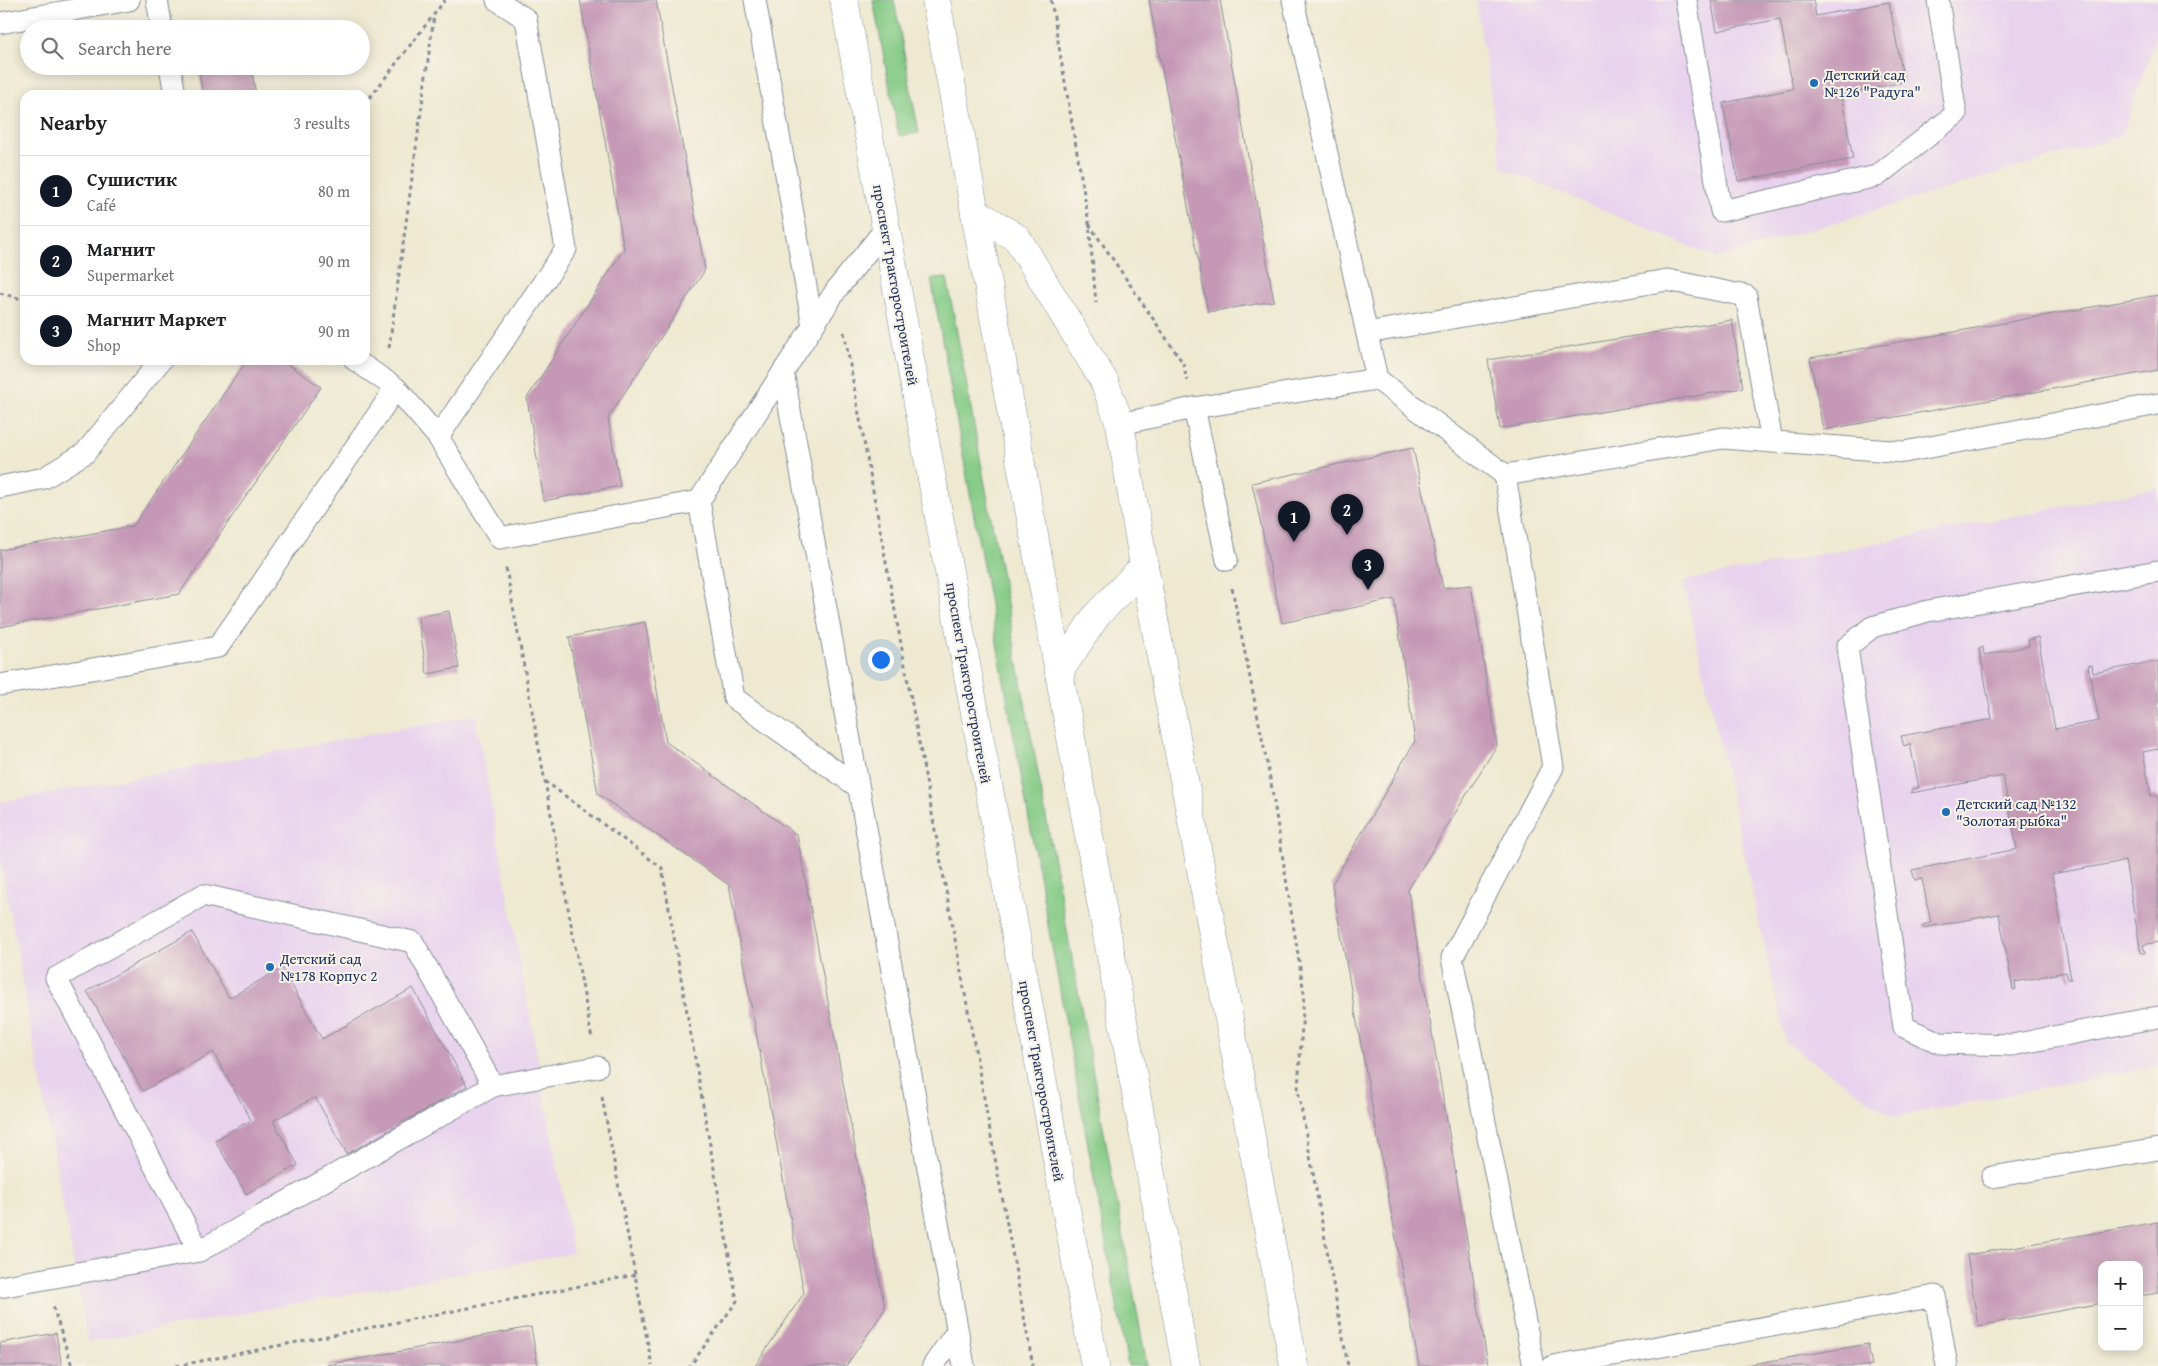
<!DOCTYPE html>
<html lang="en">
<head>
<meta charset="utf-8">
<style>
  body { margin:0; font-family:"Gentium Book Plus",serif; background:#f6f6f6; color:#202124 }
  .controls { position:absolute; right:15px; bottom:15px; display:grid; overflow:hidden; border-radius:10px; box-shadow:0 2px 12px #0003 }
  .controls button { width:45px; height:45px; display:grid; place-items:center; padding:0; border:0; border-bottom:1px solid #e0e0e0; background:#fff; color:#202124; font:25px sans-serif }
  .you { position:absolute; left:880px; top:659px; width:18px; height:18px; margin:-12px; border:4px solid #fff; border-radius:50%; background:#1a73e8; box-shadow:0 0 0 8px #1a73e833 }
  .badge { display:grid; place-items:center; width:32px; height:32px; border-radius:50%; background:#111827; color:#fff; font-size:16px; font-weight:700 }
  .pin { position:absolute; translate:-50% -41px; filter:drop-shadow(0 1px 2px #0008) }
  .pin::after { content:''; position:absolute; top:26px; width:18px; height:15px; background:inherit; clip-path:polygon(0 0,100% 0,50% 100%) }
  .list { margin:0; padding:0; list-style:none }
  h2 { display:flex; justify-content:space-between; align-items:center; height:65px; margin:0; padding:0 20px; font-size:21px }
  h2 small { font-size:16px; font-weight:400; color:#757577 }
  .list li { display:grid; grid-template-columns:32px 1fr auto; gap:15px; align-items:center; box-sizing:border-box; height:70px; padding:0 20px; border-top:1px solid #e0e0e0 }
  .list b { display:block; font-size:19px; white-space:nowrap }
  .list p { margin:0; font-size:16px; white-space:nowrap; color:#757577 }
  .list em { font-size:16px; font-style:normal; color:#757577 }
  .icon { flex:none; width:28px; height:28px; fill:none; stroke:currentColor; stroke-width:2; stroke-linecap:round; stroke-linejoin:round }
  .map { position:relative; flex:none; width:2158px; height:1366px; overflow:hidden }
  .search { position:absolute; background:#fff; box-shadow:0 2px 12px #0003; left:20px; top:20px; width:350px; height:55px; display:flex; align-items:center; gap:12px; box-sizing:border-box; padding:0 18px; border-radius:28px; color:#757577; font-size:19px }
  .panel { position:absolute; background:#fff; box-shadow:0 2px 12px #0003; left:20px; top:90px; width:350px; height:275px; border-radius:15px }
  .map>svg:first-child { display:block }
</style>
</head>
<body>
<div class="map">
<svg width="2158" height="1366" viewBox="0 0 2158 1366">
  <rect width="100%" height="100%" fill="#f7f3e8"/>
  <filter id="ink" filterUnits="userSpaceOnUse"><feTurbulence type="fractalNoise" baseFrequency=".02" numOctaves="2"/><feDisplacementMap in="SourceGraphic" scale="10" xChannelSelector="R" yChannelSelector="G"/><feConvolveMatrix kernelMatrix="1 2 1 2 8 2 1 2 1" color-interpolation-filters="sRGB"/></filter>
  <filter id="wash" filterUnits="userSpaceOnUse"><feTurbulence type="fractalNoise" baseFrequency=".0096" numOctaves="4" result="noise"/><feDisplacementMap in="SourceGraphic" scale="20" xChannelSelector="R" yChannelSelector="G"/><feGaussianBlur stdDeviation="1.12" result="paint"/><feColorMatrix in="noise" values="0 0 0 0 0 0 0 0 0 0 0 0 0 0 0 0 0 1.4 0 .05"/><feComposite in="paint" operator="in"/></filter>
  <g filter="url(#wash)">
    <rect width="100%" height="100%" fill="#eee9d0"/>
    <g fill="#e8d2ee">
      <path d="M1476 0H2158V30L2122 136 1717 258 1502 168Z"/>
      <path d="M2158 488V1066L1893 1117 1786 1043 1683 581Z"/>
      <path d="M475 715 573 1253 88 1342 0 858V802Z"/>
    </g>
    <g fill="#85cb86" stroke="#507d72">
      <path d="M873 0H894L919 133 899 136Z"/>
      <path d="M947 278 1147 1366H1128L931 279Z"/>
    </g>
    <g id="blocks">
      <g fill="#c599b6">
        <path d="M580 0H656L705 270 608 418 620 486 544 501 527 398 624 249Z"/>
        <path d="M1149 0H1220L1274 301 1208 312Z"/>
        <path d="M1711 0H1813L1816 16 1889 2 1904 82 1841 94 1853 159 1738 181 1723 103 1793 89 1780 19 1717 31Z"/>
        <path d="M198 66H251L256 95H203Z"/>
        <path d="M2158 295V370L1823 430 1810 358Z"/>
        <path d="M1732 320 1743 388 1500 429 1488 360Z"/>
        <path d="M247 360H282L321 387 179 594 0 627V550L133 526Z"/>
        <path d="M1413 448 1443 588 1471 585 1497 745 1408 890 1488 1365 1481 1366H1419L1332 884 1415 741 1394 599 1282 623 1252 483Z"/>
        <path d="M449 611 459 668 427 674 418 617Z"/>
        <path d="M645 622 666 742 797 835 885 1309 846 1366H755L804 1293 729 885 598 794 569 637Z"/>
        <path d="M2038 637 2055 729 2099 721 2088 666 2092 665 2093 673 2158 661V749L2143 752 2151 796 2158 795V942L2143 945 2145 953H2141L2125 861 2052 874 2071 979H2068L2066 972 2015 982 2016 989 2013 990 1999 914 1923 928V925L1931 923 1922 879 1915 880 1912 870 2017 849 2003 776 1911 793V790L1919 788 1910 744 1904 746 1901 736 1992 719 1979 648 1983 647 1984 655 2029 646 2028 640Z"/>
        <path d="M192 932 229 998 282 968 322 1039 413 988 467 1086 347 1154 315 1097 273 1121 298 1165 246 1194 215 1140 251 1120 213 1052 143 1091 87 991Z"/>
        <path d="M2158 1222V1293L2139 1296V1265H2102V1303L1978 1326 1967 1255Z"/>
        <path d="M531 1327 538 1366H327V1365Z"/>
        <path d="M56 1333 62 1366H0V1343Z"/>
        <path d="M1868 1344 1872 1366H1746V1365Z"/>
      </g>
    </g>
  </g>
  <g filter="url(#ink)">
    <use href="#blocks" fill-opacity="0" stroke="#848c97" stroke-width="1"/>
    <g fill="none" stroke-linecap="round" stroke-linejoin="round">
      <g stroke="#848c97" stroke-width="23">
        <g id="lane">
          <path d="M157 0 162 29"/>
          <path d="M755 0 813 326"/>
          <path d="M1686 0 1721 211 1877 176 1956 114 1938 0"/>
          <path d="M0 23 129 0"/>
          <path d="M170 66 175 95"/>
          <path d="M1367 333 1667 280 1746 296 1772 442"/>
          <path d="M783 372 964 1366"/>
          <path d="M1377 379 1505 475 1723 438 1904 452 2158 404"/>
          <path d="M396 388 438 437 500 538 699 501 734 698 858 787"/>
          <path d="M1194 408 1227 560"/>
          <path d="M1120 424 1194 408 1377 379 1293 0"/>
          <path d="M438 437 566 249 526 19 497 0"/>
          <path d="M1505 475 1553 767 1452 958 1534 1366"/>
          <path d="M0 487 44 478 85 453 161 360"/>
          <path d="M699 501 837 289 886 228"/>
          <path d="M2158 571 1928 611 1872 627 1847 647 1904 1027 1940 1043 2012 1045 2158 1017"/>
          <path d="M0 685 218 647 396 388 355 360"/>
          <path d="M1992 1177 2158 1149"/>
          <path d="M199 1251 56 978 203 895 413 942 493 1086 597 1067"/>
          <path d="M0 1287 199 1251 493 1086"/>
          <path d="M933 1366 957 1331"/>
          <path d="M1553 1366 1935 1296 1947 1366"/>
        </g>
      </g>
      <g stroke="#848c97" stroke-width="29">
        <g id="street">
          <path d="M975 212 1017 238 1104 381 1120 424 1144 566 1294 1366"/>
          <path d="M1059 672 1096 616 1144 566"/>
        </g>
      </g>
      <g stroke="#848c97" stroke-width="29">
        <g id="primary">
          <path d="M844 0 1095 1366"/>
          <path d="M936 0 1186 1366"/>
        </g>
      </g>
      <g stroke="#848c97" stroke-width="3" stroke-dasharray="4 4" stroke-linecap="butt">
        <path d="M1051 0 1089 223 1096 303"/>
        <path d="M365 104 445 0"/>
        <path d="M1089 224 1183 363 1187 381"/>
        <path d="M0 293 25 300"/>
        <path d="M844 332 1033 1366"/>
        <path d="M389 348 434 16"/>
        <path d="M506 568 592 1039"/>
        <path d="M1232 588 1271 783 1304 993 1298 1090 1348 1366"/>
        <path d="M545 781 662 868 737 1301 690 1366"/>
        <path d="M602 1097 652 1366"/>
        <path d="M53 1307 72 1366"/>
        <path d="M176 1366 635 1275"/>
      </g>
      <use href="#lane" stroke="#fff" stroke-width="21"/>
      <use href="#street" stroke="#fff" stroke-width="28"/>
      <use href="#primary" stroke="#fff" stroke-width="28"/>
    </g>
  </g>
  <g fill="#1f6fb2" stroke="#f7f3e8" stroke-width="2">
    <circle cx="1814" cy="83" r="5"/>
    <circle cx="1946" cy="812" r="5"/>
    <circle cx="270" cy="967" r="5"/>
  </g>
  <g text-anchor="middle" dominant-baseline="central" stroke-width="4" stroke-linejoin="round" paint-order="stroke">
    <g font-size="15" fill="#1b2f5e" stroke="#f7f3e8" text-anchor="start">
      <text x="1824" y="74">Детский сад<tspan x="1824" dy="17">№126 "Радуга"</tspan></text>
      <text x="1956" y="803">Детский сад №132<tspan x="1956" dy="17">"Золотая рыбка"</tspan></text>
      <text x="280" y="958">Детский сад<tspan x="280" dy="17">№178 Корпус 2</tspan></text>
    </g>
    <g font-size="15" fill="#1b2f5e" stroke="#f7f3e8">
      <text transform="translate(896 285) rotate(80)">проспект Тракторостроителей</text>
      <text transform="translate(969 683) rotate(80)">проспект Тракторостроителей</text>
      <text transform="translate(1042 1081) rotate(80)">проспект Тракторостроителей</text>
    </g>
  </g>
</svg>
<div class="controls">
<button>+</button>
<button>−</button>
</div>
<div class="you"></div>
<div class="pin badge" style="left:1294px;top:542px">1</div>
<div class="pin badge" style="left:1347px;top:535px">2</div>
<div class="pin badge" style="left:1368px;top:590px">3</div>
<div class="search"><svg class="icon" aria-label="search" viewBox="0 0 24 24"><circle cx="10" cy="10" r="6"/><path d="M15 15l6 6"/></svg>Search here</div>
<section class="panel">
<h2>Nearby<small>3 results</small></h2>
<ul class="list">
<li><span class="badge">1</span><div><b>Сушистик</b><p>Café</p></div><em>80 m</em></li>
<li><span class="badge">2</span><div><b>Магнит</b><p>Supermarket</p></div><em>90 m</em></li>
<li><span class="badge">3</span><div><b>Магнит Маркет</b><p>Shop</p></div><em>90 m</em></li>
</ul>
</section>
</div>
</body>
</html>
